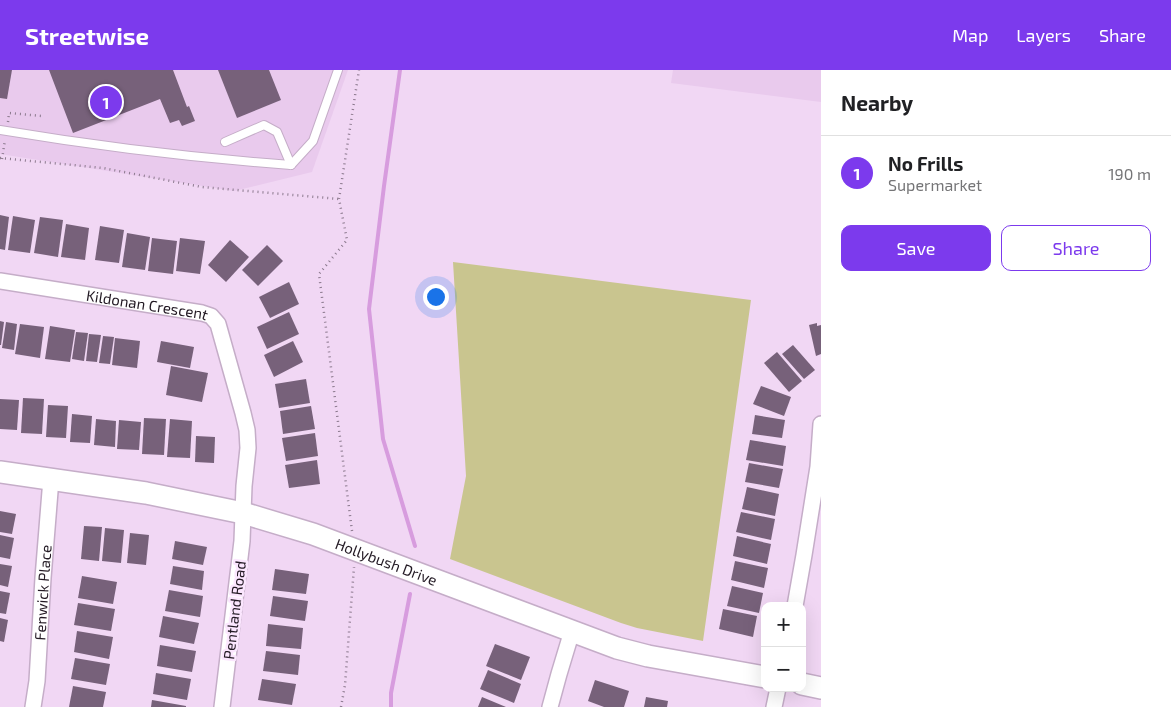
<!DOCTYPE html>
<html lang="en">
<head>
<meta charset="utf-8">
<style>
  body { margin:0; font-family:"Exo 2",sans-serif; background:#f6f6f6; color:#202124 }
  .controls { position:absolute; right:15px; bottom:15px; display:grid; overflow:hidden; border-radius:10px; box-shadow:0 5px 20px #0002 }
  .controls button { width:45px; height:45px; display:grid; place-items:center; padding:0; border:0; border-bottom:1px solid #e0e0e0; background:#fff; color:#202124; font:25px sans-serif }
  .you { position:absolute; left:435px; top:226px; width:18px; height:18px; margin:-12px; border:4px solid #fff; border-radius:50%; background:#1a73e8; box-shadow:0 0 0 8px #1a73e833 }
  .badge { display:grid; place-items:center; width:32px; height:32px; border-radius:50%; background:#7c3aed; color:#fff; font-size:16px; font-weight:700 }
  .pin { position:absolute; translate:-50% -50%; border:2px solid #fff; box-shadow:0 1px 5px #0006 }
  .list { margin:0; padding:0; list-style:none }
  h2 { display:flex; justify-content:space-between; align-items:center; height:65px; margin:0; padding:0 20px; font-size:21px }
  h2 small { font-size:16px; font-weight:400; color:#757577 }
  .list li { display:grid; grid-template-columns:32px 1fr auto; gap:15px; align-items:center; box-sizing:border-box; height:75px; padding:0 20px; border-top:1px solid #e0e0e0 }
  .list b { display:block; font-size:19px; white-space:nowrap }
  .list p { margin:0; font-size:16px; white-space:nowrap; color:#757577 }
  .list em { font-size:16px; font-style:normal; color:#757577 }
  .actions { display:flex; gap:10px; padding:15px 20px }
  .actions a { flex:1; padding:11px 0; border:1px solid #7c3aed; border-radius:10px; text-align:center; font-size:18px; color:#7c3aed }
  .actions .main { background:#7c3aed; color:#fff }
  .map { position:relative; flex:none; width:821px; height:637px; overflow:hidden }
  header { display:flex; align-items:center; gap:30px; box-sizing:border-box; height:70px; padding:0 25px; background:#7c3aed; color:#fff }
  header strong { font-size:24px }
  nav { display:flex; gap:28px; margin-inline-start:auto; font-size:18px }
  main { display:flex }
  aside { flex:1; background:#fff }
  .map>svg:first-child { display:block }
</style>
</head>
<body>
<header>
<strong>Streetwise</strong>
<nav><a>Map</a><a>Layers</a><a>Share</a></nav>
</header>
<main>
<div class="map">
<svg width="821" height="637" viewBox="0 0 821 637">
  <rect width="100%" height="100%" fill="#f1d7f4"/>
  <g fill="#e9caed">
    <path d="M0 0H348L312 102 234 121 0 84Z"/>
    <path d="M673 0H821V32L671 13Z"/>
  </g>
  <path fill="#c9c58f" d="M453 192 751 230 703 571 637 558 621 553 450 489 466 406Z"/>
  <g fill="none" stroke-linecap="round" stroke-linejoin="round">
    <g stroke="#d79cde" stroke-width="4">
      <path d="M400 0 384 116 369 239 383 369 415 476"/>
      <path d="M391 637V623L410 524"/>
    </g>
  </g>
  <g fill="#77617a">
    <path d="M0 0H12L7 29 0 28Z"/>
    <path d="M49 0H173L187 37 189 36 195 51 182 56 179 50 170 53 160 29 73 63Z"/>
    <path d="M218 0H269L281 30 237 48Z"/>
    <path d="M0 145 9 147 5 180 0 179Z"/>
    <path d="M13 146 35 150 30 183 8 180Z"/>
    <path d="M40 147 63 150 58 187 34 183Z"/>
    <path d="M66 154 89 158 85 190 61 187Z"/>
    <path d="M100 156 124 160 119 193 95 190Z"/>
    <path d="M127 163 150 167 145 200 122 197Z"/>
    <path d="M152 168 177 171 173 204 148 201Z"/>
    <path d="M180 168 205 171 200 204 176 201Z"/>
    <path d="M230 170 249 187 226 212 208 195Z"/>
    <path d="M267 175 283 191 258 216 242 200Z"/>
    <path d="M289 212 299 234 270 248 259 227Z"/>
    <path d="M289 242 299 264 267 279 257 257Z"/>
    <path d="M0 251 4 252 1 275H0Z"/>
    <path d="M6 252 17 254 14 280 2 278Z"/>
    <path d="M817 253V256L821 255V284L816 286 809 255Z"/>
    <path d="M20 254 44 257 40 288 15 284Z"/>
    <path d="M50 256 75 260 70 292 45 289Z"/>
    <path d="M76 262 88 263 84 291 72 289Z"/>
    <path d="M89 264 101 265 97 292 86 291Z"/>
    <path d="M103 266 114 267 110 294 99 293Z"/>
    <path d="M115 268 140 271 137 298 112 295Z"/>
    <path d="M161 271 194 277 190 298 157 292Z"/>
    <path d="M293 271 303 292 274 307 264 285Z"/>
    <path d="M793 275 815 300 804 309 782 284Z"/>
    <path d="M777 282 802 311 789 322 764 293Z"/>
    <path d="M171 296 208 303 202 332 166 325Z"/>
    <path d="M306 309 310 333 279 338 275 314Z"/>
    <path d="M761 316 791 327 784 346 753 334Z"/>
    <path d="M23 328 44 329 42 364 21 363Z"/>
    <path d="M0 329 19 330 17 360 0 359Z"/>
    <path d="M48 335 68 336 66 368 46 367Z"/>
    <path d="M311 336 315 359 283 364 280 341Z"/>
    <path d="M72 344 92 346 90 373 70 372Z"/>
    <path d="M755 345 785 350 782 368 752 364Z"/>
    <path d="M144 348 166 349 164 385 142 384Z"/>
    <path d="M96 349 116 351 115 377 94 375Z"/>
    <path d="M170 349 192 351 190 388 167 387Z"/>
    <path d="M119 350 141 352 139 380 117 379Z"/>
    <path d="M315 363 318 386 286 391 282 368Z"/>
    <path d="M196 366 215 367 214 393 195 392Z"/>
    <path d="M750 370 786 376 783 396 746 390Z"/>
    <path d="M317 390 320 414 289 418 285 395Z"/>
    <path d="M749 393 783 399 779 418 745 412Z"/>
    <path d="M747 417 779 424 775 446 742 439Z"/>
    <path d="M0 441 16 444 12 464 0 462Z"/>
    <path d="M741 442 775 449 771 470 736 462Z"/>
    <path d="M84 456 102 457 99 491 81 489Z"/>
    <path d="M105 458 124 460 121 493 102 491Z"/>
    <path d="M130 463 149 465 146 495 127 493Z"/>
    <path d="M0 465 14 468 10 489 0 487Z"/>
    <path d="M737 466 771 474 767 494 733 486Z"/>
    <path d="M175 471 207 477 203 495 172 489Z"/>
    <path d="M735 491 768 498 764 518 731 510Z"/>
    <path d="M0 494 12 496 8 517 0 515Z"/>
    <path d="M173 496 204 501 202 520 170 514Z"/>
    <path d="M275 499 309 504 306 524 272 520Z"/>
    <path d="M82 506 117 512 113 534 78 528Z"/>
    <path d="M732 516 763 523 759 543 727 536Z"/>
    <path d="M169 520 203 526 200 547 165 541Z"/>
    <path d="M0 521 10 523 6 544 0 543Z"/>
    <path d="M273 526 308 531 305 551 270 546Z"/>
    <path d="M78 533 115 539 111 561 74 555Z"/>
    <path d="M723 539 757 546 753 567 719 559Z"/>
    <path d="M163 546 199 553 194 574 159 567Z"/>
    <path d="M0 548 8 550 4 572 0 571Z"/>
    <path d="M268 554 303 558 301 579 266 576Z"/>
    <path d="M77 561 113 567 109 589 74 582Z"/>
    <path d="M495 574 530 587 521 610 486 596Z"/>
    <path d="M160 575 196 581 192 602 157 596Z"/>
    <path d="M266 581 300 585 298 605 263 601Z"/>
    <path d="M75 588 110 594 106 615 71 609Z"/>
    <path d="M488 600 521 614 514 633 480 619Z"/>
    <path d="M156 603 191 609 187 630 153 624Z"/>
    <path d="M262 609 296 614 292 635 258 630Z"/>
    <path d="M595 610 629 621 624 637H604L588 631Z"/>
    <path d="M73 616 106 622 103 637H69Z"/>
    <path d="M482 627 506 637H478Z"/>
    <path d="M646 627 668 631 667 637H644Z"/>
    <path d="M152 630 186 636V637H151Z"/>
  </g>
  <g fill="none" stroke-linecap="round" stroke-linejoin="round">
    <g stroke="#c5adc8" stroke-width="10">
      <g id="lane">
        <path d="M0 60C96 76 194 88 291 95L313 71 338 0"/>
        <path d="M225 72 264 55 277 62 291 95"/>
      </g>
    </g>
    <g stroke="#c5adc8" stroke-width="18">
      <g id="street">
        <path id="s1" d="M0 211 202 243 211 246 218 254 243 343 247 360 248 378 244 416 242 471 222 637"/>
        <path d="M795 536 804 485 818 397 821 354"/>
        <path id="s2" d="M33 637 37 611 43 508 51 409"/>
        <path d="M550 637 559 604 572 561"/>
        <path d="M774 637 778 618"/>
      </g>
    </g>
    <g stroke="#c5adc8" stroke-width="24">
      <g id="secondary">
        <path id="s3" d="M0 402 146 423 243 443 313 464 617 578 648 586 765 607"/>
        <path d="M802 614 821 618"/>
      </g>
    </g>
    <g stroke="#8b798d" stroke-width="2.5" stroke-dasharray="1 4" stroke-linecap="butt">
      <path d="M8 52 9 43 42 46"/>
      <path d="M0 88 103 98 202 117 339 129"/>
      <path d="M2 89 5 70"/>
      <path d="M352 461 319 204 347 170 339 129 359 0"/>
      <path d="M341 637 345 615 354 497"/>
    </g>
    <use href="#lane" stroke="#fff" stroke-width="8"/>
    <use href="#street" stroke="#fff" stroke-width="15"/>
    <use href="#secondary" stroke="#fff" stroke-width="21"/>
  </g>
  <g text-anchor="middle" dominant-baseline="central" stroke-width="5" stroke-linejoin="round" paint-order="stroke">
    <g font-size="15" fill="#221923" stroke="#fbe6fe">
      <text stroke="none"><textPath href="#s1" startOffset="149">Kildonan Crescent</textPath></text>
      <text stroke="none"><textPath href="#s3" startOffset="398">Hollybush Drive</textPath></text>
      <text stroke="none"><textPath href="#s2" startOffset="115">Fenwick Place</textPath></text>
      <text transform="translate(234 540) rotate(-83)">Pentland Road</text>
    </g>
  </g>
</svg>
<div class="controls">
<button>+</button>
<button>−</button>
</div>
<div class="you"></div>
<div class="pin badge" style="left:106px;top:32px">1</div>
</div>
<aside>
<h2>Nearby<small></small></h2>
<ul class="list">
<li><span class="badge">1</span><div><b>No Frills</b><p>Supermarket</p></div><em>190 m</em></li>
</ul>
<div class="actions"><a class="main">Save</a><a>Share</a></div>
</aside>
</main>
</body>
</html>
